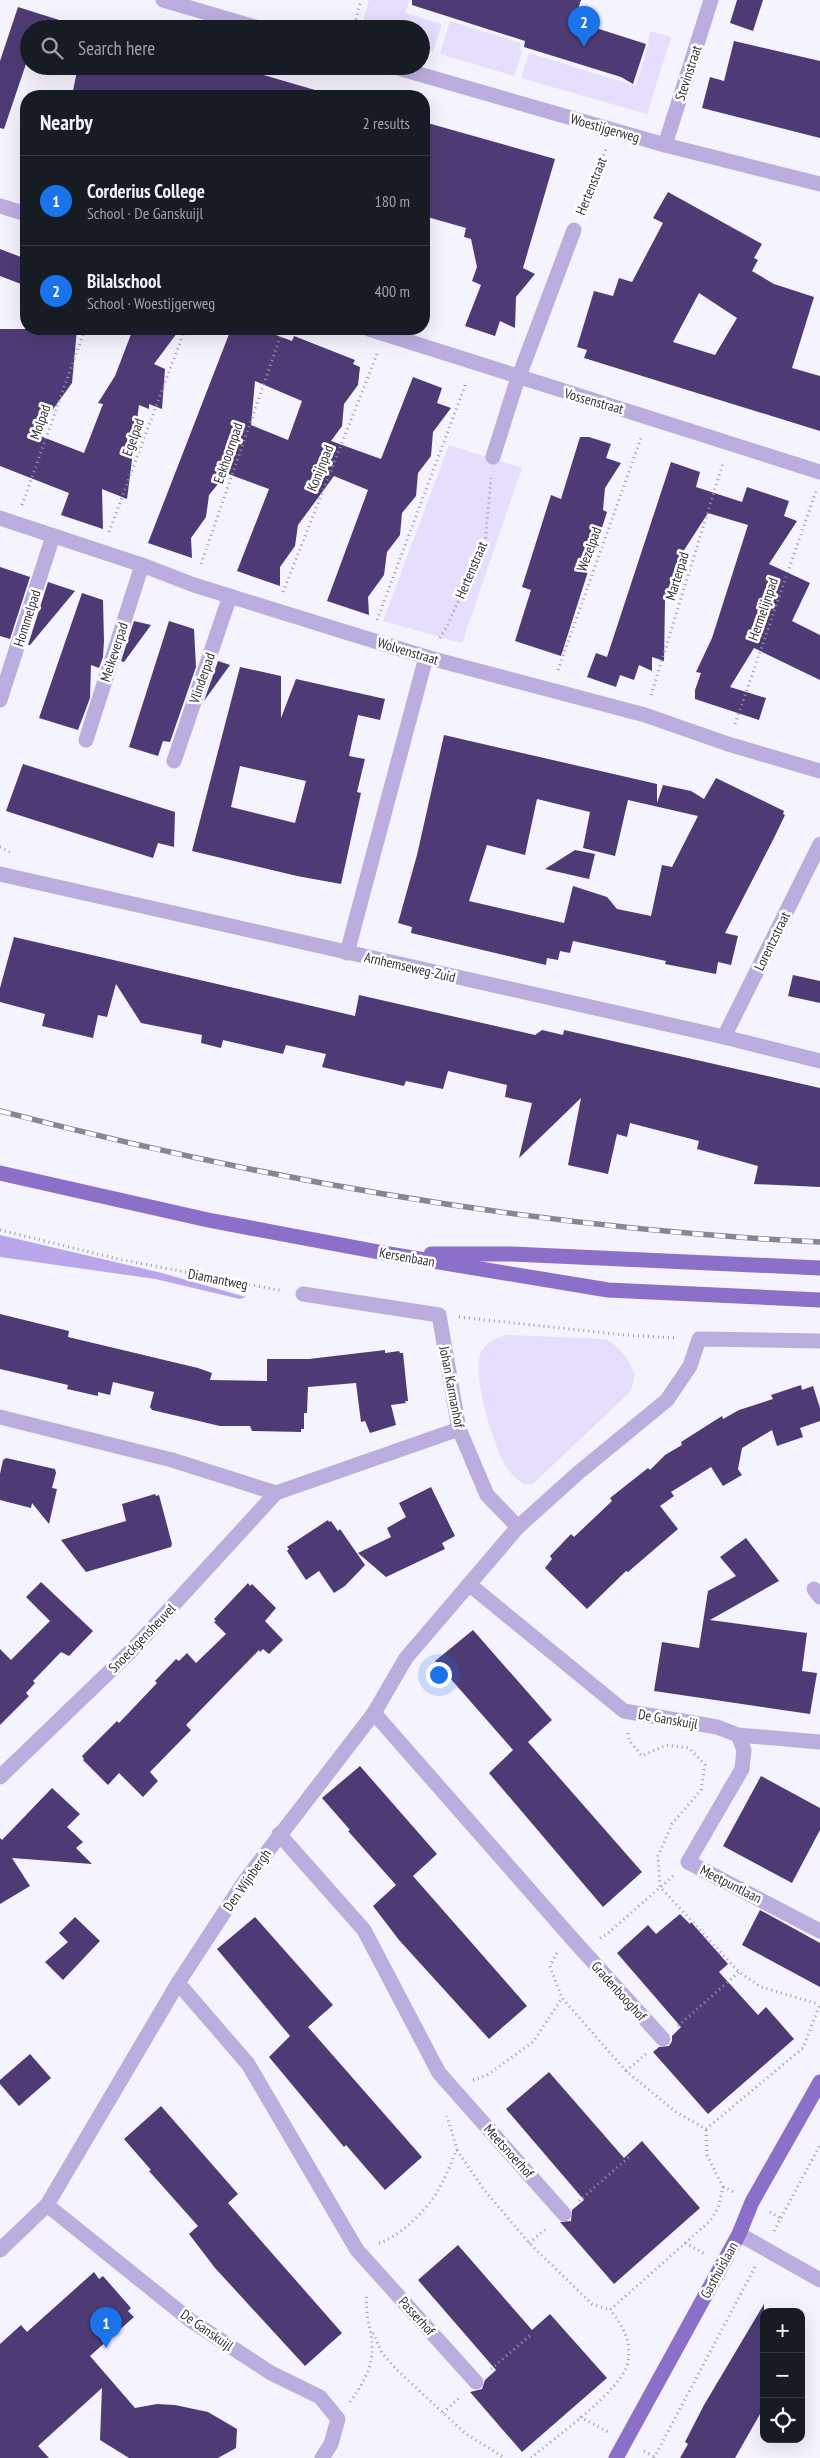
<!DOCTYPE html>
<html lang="en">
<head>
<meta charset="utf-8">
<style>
  body { margin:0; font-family:"PT Sans Narrow",sans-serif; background:#242831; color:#f1f3f6 }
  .controls { position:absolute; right:15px; bottom:15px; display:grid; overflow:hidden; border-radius:10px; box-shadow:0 5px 20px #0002 }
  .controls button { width:45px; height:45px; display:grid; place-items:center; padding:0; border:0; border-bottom:1px solid #363941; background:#171b24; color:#f1f3f6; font:25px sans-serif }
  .you { position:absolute; left:438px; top:1674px; width:18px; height:18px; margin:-12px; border:4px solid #fff; border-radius:50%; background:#1a73e8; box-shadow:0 0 0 8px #1a73e833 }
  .badge { display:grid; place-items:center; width:32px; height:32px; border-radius:50%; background:#1a73e8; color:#fff; font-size:16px; font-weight:700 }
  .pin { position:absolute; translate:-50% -41px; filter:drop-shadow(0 1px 2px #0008) }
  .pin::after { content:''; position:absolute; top:26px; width:18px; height:15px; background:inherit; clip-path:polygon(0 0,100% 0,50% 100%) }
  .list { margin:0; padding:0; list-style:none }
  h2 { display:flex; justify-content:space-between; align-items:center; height:65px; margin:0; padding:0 20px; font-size:21px }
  h2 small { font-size:16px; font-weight:400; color:#9ea1a6 }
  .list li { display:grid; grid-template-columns:32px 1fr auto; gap:15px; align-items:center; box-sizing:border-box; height:90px; padding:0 20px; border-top:1px solid #363941 }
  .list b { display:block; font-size:19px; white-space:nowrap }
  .list p { margin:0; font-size:16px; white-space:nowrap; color:#9ea1a6 }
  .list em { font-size:16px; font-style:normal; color:#9ea1a6 }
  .icon { flex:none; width:28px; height:28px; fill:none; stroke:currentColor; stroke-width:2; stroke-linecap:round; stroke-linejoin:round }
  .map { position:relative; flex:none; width:820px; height:2458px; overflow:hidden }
  .search { position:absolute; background:#171b24; box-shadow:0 5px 20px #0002; left:20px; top:20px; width:410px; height:55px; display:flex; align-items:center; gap:12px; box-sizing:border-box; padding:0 18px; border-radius:28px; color:#9ea1a6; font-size:19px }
  .panel { position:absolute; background:#171b24; box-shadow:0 5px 20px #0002; left:20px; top:90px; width:410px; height:245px; border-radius:20px }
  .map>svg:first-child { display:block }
</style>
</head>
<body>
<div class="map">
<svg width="820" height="2458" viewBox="0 0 820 2458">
  <rect width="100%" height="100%" fill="#f5f3fe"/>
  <g fill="#e6defc">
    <path d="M369 0H410L405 13 442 24 433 52 421 49V29H361Z"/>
    <path d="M450 21 521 43 519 50 522 52 514 76 440 54Z"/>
    <path d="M651 31 671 37 647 114 521 78 529 53 636 86 649 43 647 42Z"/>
    <path d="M449 445 522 468 462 643 383 621Z"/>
    <path d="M506 1335 606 1339C622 1348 628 1359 635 1375L631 1391 533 1484H523C517 1479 511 1474 507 1468 494 1448 471 1374 481 1352 486 1342 496 1339 506 1335Z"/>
  </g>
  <path fill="#baa7eb" d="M0 1235 162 1273 246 1297 240 1299 155 1279 0 1257Z"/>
  <g fill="#4e3b76" fill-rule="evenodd">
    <path d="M412 0H581L574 21 646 44 633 84 621 77 524 47 525 41 412 5Z"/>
    <path d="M737 0H763L753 31 730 23Z"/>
    <path d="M18 7 75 25 76 21 104 29H29V55L4 129 0 128V61Z"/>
    <path d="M734 41 820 61V138L702 108 710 77 724 81Z"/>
    <path d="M78 66H233L315 90 314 96H72Z"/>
    <path d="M424 122 555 159 523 268 535 274 516 297 515 328 500 321 495 336 465 326 481 285 472 281 477 267 471 239 464 237 466 228 424 216Z"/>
    <path d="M668 192 762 244 754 258 758 260 752 271 774 284 814 297 792 368 820 376V431L584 358 587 350 577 347 594 291 613 296 619 278 632 282 663 223 653 218ZM699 293 737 318 715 355 673 342Z"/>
    <path d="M0 249 26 259V270L21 284 0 276Z"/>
    <path d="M0 329H77L72 383 35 434 84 453 103 404 98 403 115 376 133 329H180L154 364 165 369 162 409 149 404V409L139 405 127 499 102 489 103 529 61 515 69 493 0 466Z"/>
    <path d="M231 329H260L292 341 294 336 355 360 353 364 360 367 358 385 344 404 342 426 331 441 381 459 413 377 442 388 437 403 451 408 433 432 431 456 418 473 416 496 402 513 400 535 387 552 384 575 368 597 369 615 327 601 368 490 334 476 298 525 295 546 280 567V586L237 571 269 489 223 472V478L209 495 206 517 191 538 192 558 148 543ZM255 381 302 401 288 440 251 425Z"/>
    <path d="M580 437H589L611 444 606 458 621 463 605 488 603 510 607 512 561 656 515 641 531 590 522 587 551 495 561 499Z"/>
    <path d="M671 462 700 472 696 487 742 502 747 487 789 501 784 516 797 521 769 564 810 583 792 621 820 635V680L754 648 730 687 766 698 759 720 695 699V690L701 673 696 672 712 638 748 525 708 513 679 558 678 580 665 600 664 661 652 657V671L639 665 634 680 620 675 616 687 587 677 596 653 607 657Z"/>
    <path d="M0 567 30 577 10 639 0 636Z"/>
    <path d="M48 582 75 591 30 645H28Z"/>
    <path d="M82 593 103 600 104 641 103 657 99 668 91 665 90 698 78 730 39 718Z"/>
    <path d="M134 621 151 625 124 662 121 661Z"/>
    <path d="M169 621 194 629 196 667 170 742 163 741 158 756 129 747Z"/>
    <path d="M218 661 230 665 204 701Z"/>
    <path d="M240 667 281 676V718L296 679 385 699 380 720 358 715 349 756 365 759 357 792 361 793 341 884 297 876 192 851ZM240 766 306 781 295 823 231 807Z"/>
    <path d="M444 735 657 784V803L663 785 691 791 704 799 716 778 784 811 783 814 785 815 774 838 725 933 738 936 731 965 718 962 716 974 665 964 666 961 573 941 570 953 560 951 558 960 547 958 546 965 411 933 412 927 398 923 417 855ZM537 799 590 812 583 848 615 856 628 800 698 816 672 867 662 865 651 916 617 909 607 897 573 886 564 923 469 901 487 845 525 855Z"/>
    <path d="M23 764 175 812 174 847 158 843 153 858 6 811Z"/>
    <path d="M575 850 595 854 589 879 545 869Z"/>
    <path d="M14 937 355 1016 359 995 535 1035 542 1030 563 1035 564 1030 820 1088V1187L754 1184 758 1166 697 1149 699 1141 630 1123 627 1137 617 1134 608 1174 568 1165 581 1098 519 1158 532 1103 505 1097 507 1085 448 1071 443 1089 406 1081 404 1086 322 1067 326 1054 286 1045 283 1054 223 1040 221 1048 201 1043 202 1035 141 1023 116 984 107 1017 98 1015 93 1038 42 1026 45 1014 0 1002V988Z"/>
    <path d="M793 975 820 981V1003L788 996Z"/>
    <path d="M0 1314 69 1331 68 1337 198 1368 212 1373 210 1380 267 1381V1359H309L385 1350V1353L399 1351 400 1353H403L408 1401H405L406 1403 391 1405 396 1425 370 1433 365 1421 361 1422 356 1383 308 1387 307 1413H304V1429H301V1432L252 1431 250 1426H220L152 1410 150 1407 154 1392 113 1382 110 1395 98 1392V1396L67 1389 68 1385 0 1369Z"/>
    <path d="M801 1385 802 1390 813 1386 820 1408V1421L800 1428 803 1437 777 1446 772 1430 742 1448 738 1469 742 1475 723 1486 711 1467 671 1492 674 1496 660 1506 678 1529 628 1572 626 1571 587 1609 545 1568 552 1559 550 1556 571 1534 574 1537 612 1501 610 1498 648 1468 650 1470 665 1455 682 1445 681 1442 722 1416 723 1419 739 1410 773 1399 771 1395Z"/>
    <path d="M6 1458 55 1469 56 1473 52 1488 57 1489 49 1524 32 1503 31 1508 0 1500V1474L3 1460Z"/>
    <path d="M431 1487 455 1536 442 1543 445 1549 386 1577 358 1553 391 1537 387 1528 406 1517 399 1503Z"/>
    <path d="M155 1494 156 1496 159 1495 172 1544 171 1547 86 1572 61 1540 126 1521 122 1504Z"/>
    <path d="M328 1520 329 1522 331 1521 338 1531 340 1529 365 1565 345 1586 334 1593 319 1571 306 1580 287 1551 289 1549 287 1547Z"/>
    <path d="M746 1538 779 1581 710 1620 807 1633 802 1671 817 1673 810 1714 654 1691 662 1642 699 1648 708 1591 736 1576 720 1557Z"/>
    <path d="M41 1582 93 1631 69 1656 61 1652 33 1681 35 1683 26 1693 29 1696 0 1725V1649L11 1660 50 1621 26 1597Z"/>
    <path d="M248 1583 250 1586 252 1584 276 1608 265 1621 283 1640 269 1654 263 1649 260 1652 259 1650 186 1725 191 1730 150 1772 158 1781 143 1797 119 1773 108 1785 83 1760 84 1759 82 1756 117 1721 119 1723 157 1683 155 1681 176 1659 179 1661 187 1653 196 1663 226 1634 214 1622 216 1621 214 1619Z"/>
    <path d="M473 1630 552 1720 528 1742 642 1872 603 1907 489 1773 513 1750 435 1661Z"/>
    <path d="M360 1766 437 1854 413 1876 527 2006 489 2039 399 1940 373 1906 396 1885 348 1831 350 1830 322 1798Z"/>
    <path d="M761 1776 820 1808V1830L792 1883 723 1846Z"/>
    <path d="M52 1788 80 1814 67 1827 83 1842 76 1848 92 1864 12 1858 30 1886 0 1904V1838L2 1840Z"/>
    <path d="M760 1910 820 1943V1987L742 1945Z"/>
    <path d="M680 1914 690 1924 691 1922 728 1964 719 1972 758 2015 766 2007 794 2039 708 2114 653 2052 659 2047 669 2046 672 2041V2036L681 2027 617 1953 648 1925 656 1934Z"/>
    <path d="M75 1917 100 1941 63 1980 45 1962 68 1942 59 1933Z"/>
    <path d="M255 1917 333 2005 308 2027 422 2157 385 2190 346 2145 344 2147 269 2057 290 2036 217 1949Z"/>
    <path d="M30 2054 51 2078 19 2106 0 2084V2080Z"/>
    <path d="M549 2072 624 2158 642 2141 700 2208 614 2284 560 2222 571 2221 572 2210 584 2200 506 2109Z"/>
    <path d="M161 2106 238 2194 228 2203 342 2333 305 2366 215 2268 189 2234 198 2226 149 2171 151 2170 124 2139Z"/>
    <path d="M458 2245 532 2330 550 2314 607 2378 522 2452 470 2392 482 2389 485 2380 496 2370 418 2280Z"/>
    <path d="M94 2272 99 2279 103 2276 131 2308 128 2311 134 2317 90 2356 135 2408 157 2404 175 2405 208 2412 237 2429 236 2448 218 2458H129L100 2440 102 2388 38 2446 49 2458H0V2344L21 2325 27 2332Z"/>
    <path d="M764 2304V2407L735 2458H680L688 2444 685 2442 704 2405Z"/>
  </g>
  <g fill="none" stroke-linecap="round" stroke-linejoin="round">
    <g stroke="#9c9aa4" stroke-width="3" stroke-dasharray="1 4" stroke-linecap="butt">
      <path d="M353 29 361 0"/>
      <path d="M581 211 606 149"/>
      <path d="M22 505 85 329"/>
      <path d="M109 532 185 329"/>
      <path d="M201 564 283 329"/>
      <path d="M283 592 377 354"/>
      <path d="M377 620 466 383"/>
      <path d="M440 638 446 628 485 544 491 478"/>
      <path d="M558 670 641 438"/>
      <path d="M651 695 723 463"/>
      <path d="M735 724 816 491"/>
      <path d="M0 847 10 852"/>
      <path d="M0 1230 118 1259 283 1291"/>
      <path d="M459 1317 625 1335 677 1338"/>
      <path d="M628 1733 629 1740 642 1756 666 1745 689 1748 705 1765 701 1790 672 1824 658 1856 660 1887 739 1972 761 1987 818 2004"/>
      <path d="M600 1938 606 1935 673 1876"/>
      <path d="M557 1953 550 1966 562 1998 626 2071 676 2112 706 2129"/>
      <path d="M678 2026 739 1972"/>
      <path d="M626 2071 647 2053"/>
      <path d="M473 2080 487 2075 533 2042 562 1998"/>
      <path d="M706 2129 803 2048 820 2004"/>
      <path d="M457 2150 482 2187 529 2243 592 2304 610 2310 710 2221 718 2208 723 2187 707 2155 706 2129"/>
      <path d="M723 2187 734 2192"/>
      <path d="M579 2201 629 2157"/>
      <path d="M770 2212 780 2218"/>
      <path d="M774 2231 820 2145"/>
      <path d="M379 2243C398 2238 427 2210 437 2192 445 2179 451 2163 457 2149L447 2116"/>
      <path d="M529 2243 547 2228"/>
      <path d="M685 2243 705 2254"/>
      <path d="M373 2333 382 2353 398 2371 466 2434 505 2458"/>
      <path d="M491 2369 532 2334"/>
      <path d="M350 2402C371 2372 377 2357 368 2320 366 2312 367 2302 366 2293"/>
      <path d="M443 2413 460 2397"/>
      <path d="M580 2417 608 2432"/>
      <path d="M644 2451 655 2457"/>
      <path d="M531 2458C554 2438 623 2390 628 2362 632 2341 622 2324 610 2310"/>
      <path d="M654 2458 755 2267"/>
    </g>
    <g stroke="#bbaedf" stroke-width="15">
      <path d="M163 0 262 29"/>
      <path d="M391 66 665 145 820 184"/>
      <path d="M665 145 711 0"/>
      <path d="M0 206 26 214"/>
      <path d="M369 329 820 472"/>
      <path d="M493 457 515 387 574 230"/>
      <path d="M0 518 142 565 194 585 426 657 645 715 728 744 820 771"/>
      <path d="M0 700 53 536"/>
      <path d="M86 740 142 565"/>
      <path d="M174 761 230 596"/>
      <path d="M0 874 724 1037 820 1061"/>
      <path d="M347 953 426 657"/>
      <path d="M724 1037 820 844"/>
      <path d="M303 1294 439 1315 459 1429 487 1495 518 1527"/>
      <path d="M0 1417 172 1460 276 1493 459 1429"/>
      <path d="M470 1585 624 1711 717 1727 738 1735 820 1742"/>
      <path d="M814 1589 820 1597"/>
      <path d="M374 1713 575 1942 663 2039"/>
      <path d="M738 1735 744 1750 742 1769 688 1862 820 1931"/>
      <path d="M0 1777 132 1650 276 1493"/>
      <path d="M279 1834 364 1930 439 2073 564 2214"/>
      <path d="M178 1983 248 2064 357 2250 476 2382"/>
      <path d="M47 2205 190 2320 271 2373 320 2397 338 2419 331 2444 322 2458"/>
      <path d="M739 2234 820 2280"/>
      <path d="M0 2250 47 2205 178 1983 244 1882 374 1713 406 1658 518 1527 578 1473 667 1400 690 1366 699 1339 820 1341"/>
    </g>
    <g stroke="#8b6fc8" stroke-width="15">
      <path d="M0 1173 208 1220 384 1253 608 1290 820 1300"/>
      <path d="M431 1254H512L820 1268"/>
      <path d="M616 2458 739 2234 752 2202 820 2082"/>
    </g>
    <g stroke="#88868f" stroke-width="5.5">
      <path id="rail" d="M0 1111C268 1181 543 1229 820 1242"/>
    </g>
    <use href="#rail" stroke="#fff" stroke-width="4" stroke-dasharray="11" stroke-linecap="butt"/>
  </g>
  <g text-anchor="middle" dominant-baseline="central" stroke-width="5" stroke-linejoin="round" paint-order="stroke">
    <g font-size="14" fill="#343239" stroke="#fff">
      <text transform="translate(688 73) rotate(-72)">Stevinstraat</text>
      <text transform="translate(605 128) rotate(16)">Woestijgerweg</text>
      <text transform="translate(591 186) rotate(-68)">Hertenstraat</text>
      <text transform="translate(594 401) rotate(16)">Vossenstraat</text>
      <text transform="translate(40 422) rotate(-70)">Molpad</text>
      <text transform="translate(133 437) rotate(-70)">Egelpad</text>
      <text transform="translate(228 453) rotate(-71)">Eekhoornpad</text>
      <text transform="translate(320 468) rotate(-68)">Konijnpad</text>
      <text transform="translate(589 549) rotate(-70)">Wezelpad</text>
      <text transform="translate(471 570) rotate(-67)">Hertenstraat</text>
      <text transform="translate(677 576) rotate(-73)">Marterpad</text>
      <text transform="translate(763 609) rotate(-71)">Hermelijnpad</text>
      <text transform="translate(27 618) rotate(-72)">Hommelpad</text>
      <text transform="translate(408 651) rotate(17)">Wolvenstraat</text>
      <text transform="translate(114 652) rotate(-72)">Meikeverpad</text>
      <text transform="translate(202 678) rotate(-71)">Vlinderpad</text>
      <text transform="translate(772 941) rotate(-64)">Lorentzstraat</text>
      <text transform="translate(410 967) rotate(13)">Arnhemseweg-Zuid</text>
      <text transform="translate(407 1257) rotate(10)">Kersenbaan</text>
      <text transform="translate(218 1279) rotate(11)">Diamantweg</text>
      <text transform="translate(452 1387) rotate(79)">Johan Karmanhof</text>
      <text transform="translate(142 1638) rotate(-46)">Snoeckgensheuvel</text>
      <text transform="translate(668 1719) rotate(10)">De Ganskuijl</text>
      <text transform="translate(247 1880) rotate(-55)">Den Wijnbergh</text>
      <text transform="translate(731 1884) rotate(27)">Meetpuntlaan</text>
      <text transform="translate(619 1991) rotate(48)">Gradenbooghof</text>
      <text transform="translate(509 2151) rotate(48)">Meetsnoerhof</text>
      <text transform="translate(719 2270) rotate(-61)">Gasthuislaan</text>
      <text transform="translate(417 2316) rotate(48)">Passerhof</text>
      <text transform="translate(207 2330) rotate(35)">De Ganskuijl</text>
    </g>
  </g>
</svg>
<div class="controls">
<button>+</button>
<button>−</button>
<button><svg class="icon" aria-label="locate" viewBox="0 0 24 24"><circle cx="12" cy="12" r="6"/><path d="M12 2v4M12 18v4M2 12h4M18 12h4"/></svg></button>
</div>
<div class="you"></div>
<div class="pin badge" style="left:106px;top:2348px">1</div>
<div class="pin badge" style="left:584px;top:47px">2</div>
<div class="search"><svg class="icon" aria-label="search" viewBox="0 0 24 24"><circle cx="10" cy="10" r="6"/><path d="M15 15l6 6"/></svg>Search here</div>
<section class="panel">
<h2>Nearby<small>2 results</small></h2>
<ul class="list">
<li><span class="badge">1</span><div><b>Corderius College</b><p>School · De Ganskuijl</p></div><em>180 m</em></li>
<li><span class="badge">2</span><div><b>Bilalschool</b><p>School · Woestijgerweg</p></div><em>400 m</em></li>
</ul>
</section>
</div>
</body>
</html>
